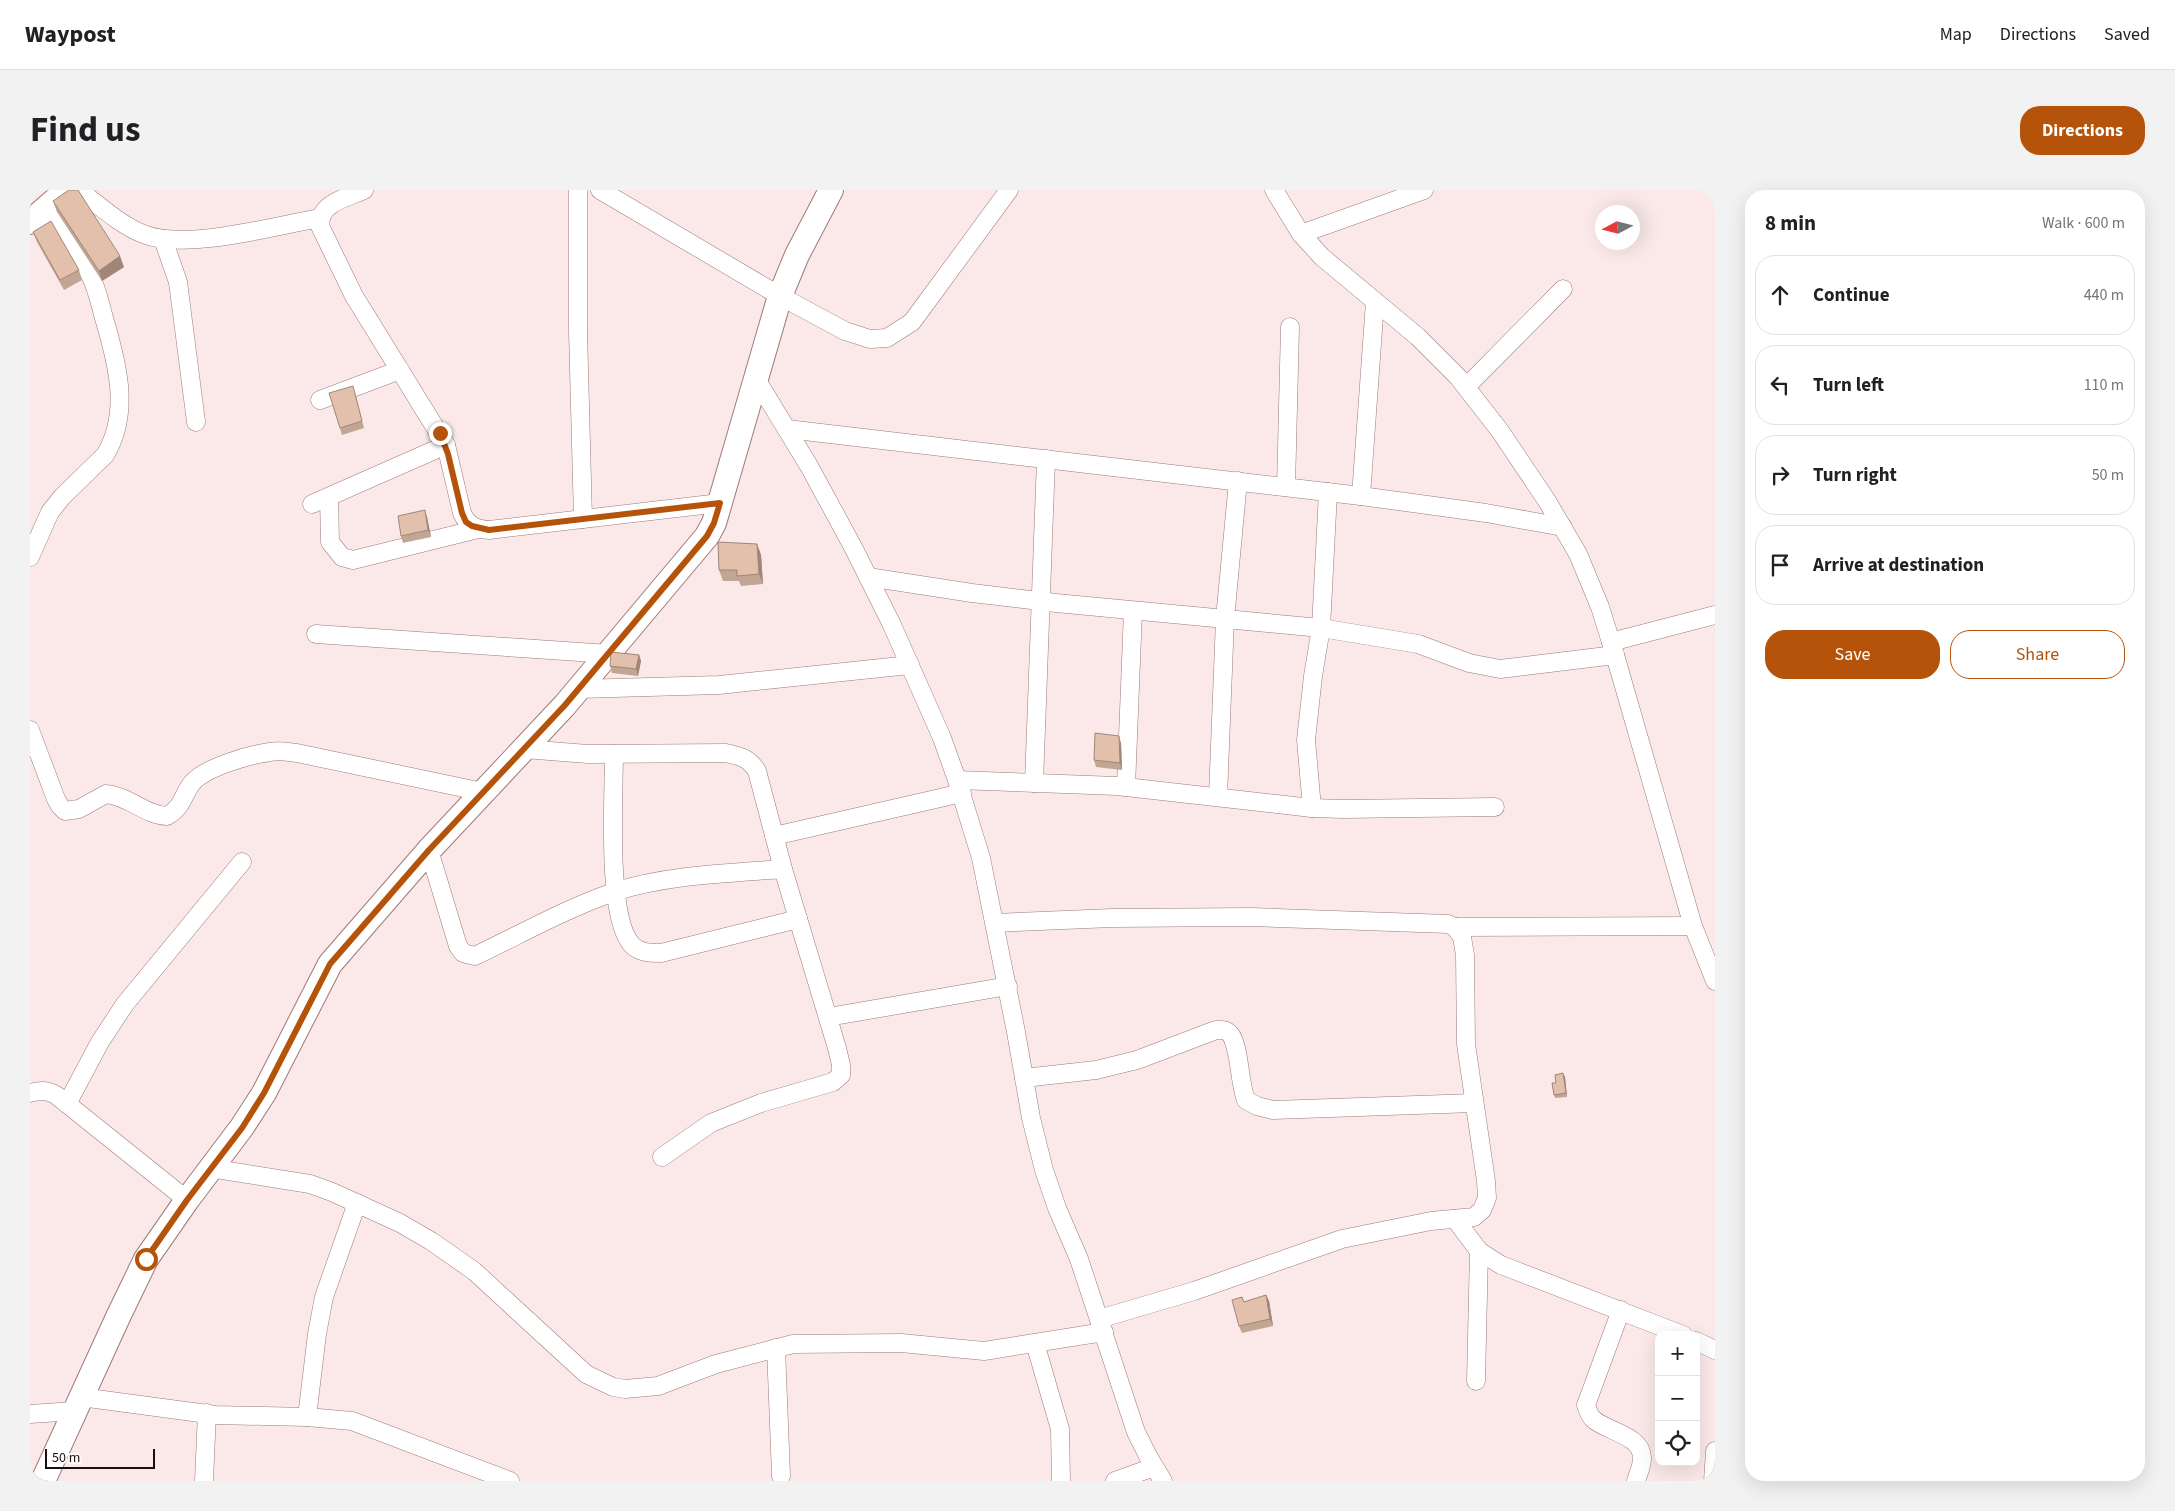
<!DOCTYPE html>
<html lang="en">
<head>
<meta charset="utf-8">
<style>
  body { margin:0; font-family:"Source Sans 3",sans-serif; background:#f2f2f2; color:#202124 }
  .controls { position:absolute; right:15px; bottom:15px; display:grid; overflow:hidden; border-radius:10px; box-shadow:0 5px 20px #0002 }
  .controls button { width:45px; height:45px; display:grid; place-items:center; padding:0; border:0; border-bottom:1px solid #e0e0e0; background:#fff; color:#202124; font:25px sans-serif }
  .compass { position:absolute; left:1565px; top:15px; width:45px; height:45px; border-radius:50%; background:#fff; box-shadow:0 5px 20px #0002; rotate:263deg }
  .scale { position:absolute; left:15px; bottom:12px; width:110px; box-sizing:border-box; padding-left:5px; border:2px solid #1a0d0d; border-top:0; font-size:14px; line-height:18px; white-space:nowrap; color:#1a0d0d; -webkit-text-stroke:4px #fbfbfb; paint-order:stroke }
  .stop { position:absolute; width:15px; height:15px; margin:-11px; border:4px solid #b45309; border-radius:50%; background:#fff }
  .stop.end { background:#b45309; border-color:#fff; box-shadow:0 1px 5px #0008 }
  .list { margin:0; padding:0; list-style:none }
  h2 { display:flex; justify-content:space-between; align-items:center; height:65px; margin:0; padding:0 20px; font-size:21px }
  h2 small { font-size:16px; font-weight:400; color:#757577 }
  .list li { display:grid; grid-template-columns:32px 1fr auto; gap:15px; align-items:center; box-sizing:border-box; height:80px; margin:0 10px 10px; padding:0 10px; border:1px solid #e0e0e0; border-radius:20px }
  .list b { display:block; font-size:19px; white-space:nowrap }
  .list em { font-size:16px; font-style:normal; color:#757577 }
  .actions { display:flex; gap:10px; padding:15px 20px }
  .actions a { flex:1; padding:11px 0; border:1px solid #b45309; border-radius:20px; text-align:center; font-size:18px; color:#b45309 }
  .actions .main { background:#b45309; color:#fff }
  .icon { flex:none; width:28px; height:28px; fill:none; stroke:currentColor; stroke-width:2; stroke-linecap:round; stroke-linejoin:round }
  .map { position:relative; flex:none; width:1685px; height:1291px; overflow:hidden; border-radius:20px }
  header { display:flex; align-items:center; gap:30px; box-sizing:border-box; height:70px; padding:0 25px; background:#fff; border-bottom:1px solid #e0e0e0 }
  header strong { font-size:24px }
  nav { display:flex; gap:28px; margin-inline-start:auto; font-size:18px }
  .intro { display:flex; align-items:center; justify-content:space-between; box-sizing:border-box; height:120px; padding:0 30px }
  h1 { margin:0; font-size:35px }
  .button { padding:12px 22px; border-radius:20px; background:#b45309; color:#fff; font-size:18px; font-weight:700 }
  main { display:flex; gap:30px; padding:0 30px }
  aside { flex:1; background:#fff; border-radius:20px; box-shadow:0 5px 20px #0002 }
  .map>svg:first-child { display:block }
</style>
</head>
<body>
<header>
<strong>Waypost</strong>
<nav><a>Map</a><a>Directions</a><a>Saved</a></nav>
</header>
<div class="intro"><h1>Find us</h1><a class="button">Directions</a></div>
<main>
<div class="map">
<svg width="1685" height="1291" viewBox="0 0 1685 1291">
  <rect width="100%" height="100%" fill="#fae9e8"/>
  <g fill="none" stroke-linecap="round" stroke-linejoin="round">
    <g stroke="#9f7979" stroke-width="19">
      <g id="street">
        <path d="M49 0C70 16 91 36 116 45 159 60 244 36 290 28"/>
        <path d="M334 0C316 8 289 13 290 36L324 106 416 255 432 323C438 336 446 339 459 340L690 313"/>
        <path d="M548 0V141L553 329"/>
        <path d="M570 0 750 106 815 141 840 149 857 148 882 132 979 0"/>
        <path d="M1244 0 1271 44 1292 67 1388 147 1428 187 1470 241 1517 311 1548 364 1570 417 1585 465 1663 736 1685 791"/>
        <path d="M1271 44 1394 0"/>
        <path d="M133 49 148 92 166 232"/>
        <path d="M726 189 779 276 823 357 862 435 912 548 927 590 951 668 986 842 1001 928 1014 980 1027 1018 1049 1069 1106 1242 1119 1268 1133 1291"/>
        <path d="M1436 197 1533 99"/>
        <path d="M290 210 370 180"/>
        <path d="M757 239 1331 306 1456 323 1533 337"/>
        <path d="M1256 297 1260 137"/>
        <path d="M1331 306 1345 112"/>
        <path d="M299 307 300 352 312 367 323 370 448 339"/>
        <path d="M282 314 416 255"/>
        <path d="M0 367 20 322 32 307 75 265C101 223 87 172 74 128 70 114 67 98 60 85 49 61 31 39 17 17"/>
        <path d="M838 387 942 403 1026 413 1291 438 1388 454 1439 473 1470 479 1585 465"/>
        <path d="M286 444 579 464"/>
        <path d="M1581 452 1685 425"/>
        <path d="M549 499 689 495 880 475"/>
        <path d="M0 540 26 609 30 616 35 621 49 619 76 604C99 606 115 625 137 626 153 617 152 606 162 593 176 577 219 565 240 562 249 560 258 562 267 563L453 602"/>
        <path d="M494 559 558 564 696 563C710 566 719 568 727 581L753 679 807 858 811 875V885L803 892 731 913 681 933 632 967"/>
        <path d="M584 564C584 604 576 728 602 755 610 763 620 763 631 763L768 729"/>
        <path d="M927 590 1087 596 1282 618 1313 619 1465 617"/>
        <path d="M1004 593 1016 269"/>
        <path d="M1096 597 1103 421"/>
        <path d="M1188 607 1195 429 1208 291"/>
        <path d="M1282 618 1276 550 1283 486 1291 438 1298 302"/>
        <path d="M744 646 932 603"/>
        <path d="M399 660 428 756 433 763 445 766C491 744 535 719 584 702 635 685 699 683 753 679"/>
        <path d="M965 733 1082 728 1222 727 1418 734 1425 737 1432 747 1435 765 1436 854 1456 991 1457 1008 1452 1020 1444 1027 1401 1031 1312 1049 1164 1101 1069 1129"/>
        <path d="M1425 737 1663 736"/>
        <path d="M798 827 978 796"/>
        <path d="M994 888 1066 880 1107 870 1186 840C1192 840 1196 839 1200 844 1210 856 1209 893 1216 910L1227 916 1243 920 1444 913"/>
        <path d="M0 903C10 900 17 900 26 905L157 1010"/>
        <path d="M37 914 70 852 95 814 212 672"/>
        <path d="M180 978 280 994 302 1002 370 1033 401 1051 444 1081 556 1184 583 1197 595 1199 628 1196 686 1174 763 1154 871 1153 954 1161 1074 1142"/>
        <path d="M1425 1029 1449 1061 1471 1075 1653 1145"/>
        <path d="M1591 1120 1556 1215C1558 1220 1559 1225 1563 1229 1577 1242 1613 1245 1612 1269 1612 1276 1608 1284 1606 1291"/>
        <path d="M1666 1151 1685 1160"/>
        <path d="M1005 1153 1030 1239 1031 1291"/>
        <path d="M746 1158 751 1286"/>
        <path d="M1446 1191 1449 1061"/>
        <path d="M51 1207 185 1225 277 1227 322 1231 480 1291"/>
        <path d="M0 1224 44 1221"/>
        <path d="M277 1227 287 1144 294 1107 327 1013"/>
        <path d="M174 1291 177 1223"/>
        <path d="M1085 1291 1124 1277"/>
        <path d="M1683 1291 1685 1261"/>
      </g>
    </g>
    <g stroke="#9f7979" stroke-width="26">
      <g id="secondary">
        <path d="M0 32 37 0"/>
        <path d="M13 1291 88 1127 116 1069 157 1010 212 937 234 903 300 774 399 660 535 515 677 346 684 333 750 106 767 65 801 0"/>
      </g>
    </g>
    <use href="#street" stroke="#fff" stroke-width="18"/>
    <use href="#secondary" stroke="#fff" stroke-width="24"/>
  </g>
  <g fill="#c3a593">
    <path d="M23 11 94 77 72 91 27 22Z"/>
    <path d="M3 42 49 80 52 90 34 100 7 52Z"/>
    <path d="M325 203 334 238 312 245 310 238Z"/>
    <path d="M397 327 401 347 373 353 371 346Z"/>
    <path d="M727 354 731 365 733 394 711 396 709 391H693L689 380Z"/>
    <path d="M609 465 611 471 608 486 582 483 580 476Z"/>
    <path d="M1091 553 1092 580 1066 577 1064 570Z"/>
    <path d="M1535 887 1537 907 1525 908 1524 905Z"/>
    <path d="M1236 1105 1239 1111 1243 1136 1212 1143 1209 1136 1214 1112Z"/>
  </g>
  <g fill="#9f8678">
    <path d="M90 66 94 77 72 91 69 81Z"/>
    <path d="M395 320 397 327 401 347 398 340Z"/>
    <path d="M727 354 731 365 733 394 729 384Z"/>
    <path d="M609 465 611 471 608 486 606 479Z"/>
    <path d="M1089 546 1091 553 1092 580 1090 573Z"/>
    <path d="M1533 883 1535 887 1537 907 1536 903Z"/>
    <path d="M1236 1105 1239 1111 1243 1136 1240 1129Z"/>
  </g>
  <g fill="#e3c0ab" stroke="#9f8678">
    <path d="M39 0H48L90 66 69 81 23 11Z"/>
    <path d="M21 31 49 80 30 90 3 42Z"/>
    <path d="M323 196 332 231 310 238 299 203Z"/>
    <path d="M395 320 398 340 371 346 368 326Z"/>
    <path d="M688 352 727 354 729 384 707 386V380H689Z"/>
    <path d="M581 462 609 465 606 479 580 476Z"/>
    <path d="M1065 543 1089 546 1090 573 1064 570Z"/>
    <path d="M1533 883 1536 903 1524 905 1522 893H1526L1525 885Z"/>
    <path d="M1236 1105 1240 1129 1209 1136 1202 1110 1212 1107 1214 1112Z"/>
  </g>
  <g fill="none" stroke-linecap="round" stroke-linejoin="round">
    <path stroke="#b45309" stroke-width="6" d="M116 1069 157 1010 212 938 234 903 300 774 399 660 535 515 677 346 684 333 690 313 459 340 442 336 436 332 432 323 418 264 410 243"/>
  </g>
</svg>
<div class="controls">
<button>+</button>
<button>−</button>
<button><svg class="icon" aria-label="locate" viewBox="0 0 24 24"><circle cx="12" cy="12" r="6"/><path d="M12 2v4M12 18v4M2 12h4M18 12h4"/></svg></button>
</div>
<svg class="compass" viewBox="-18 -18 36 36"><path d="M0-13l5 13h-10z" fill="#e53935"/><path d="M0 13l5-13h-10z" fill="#757577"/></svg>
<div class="scale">50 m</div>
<div class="stop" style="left:116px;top:1069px"></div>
<div class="stop end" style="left:410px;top:243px"></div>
</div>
<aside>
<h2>8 min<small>Walk · 600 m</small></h2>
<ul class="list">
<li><svg class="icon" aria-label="ahead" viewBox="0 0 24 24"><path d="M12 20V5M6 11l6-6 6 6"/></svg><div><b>Continue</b></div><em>440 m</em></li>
<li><svg class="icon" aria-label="left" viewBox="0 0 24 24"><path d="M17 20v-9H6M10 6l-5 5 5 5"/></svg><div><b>Turn left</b></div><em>110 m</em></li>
<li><svg class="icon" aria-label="right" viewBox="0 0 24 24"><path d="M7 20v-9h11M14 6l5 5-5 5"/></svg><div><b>Turn right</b></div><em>50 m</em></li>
<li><svg class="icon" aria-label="arrive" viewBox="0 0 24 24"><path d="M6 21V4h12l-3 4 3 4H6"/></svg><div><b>Arrive at destination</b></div></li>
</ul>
<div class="actions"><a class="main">Save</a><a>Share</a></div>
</aside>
</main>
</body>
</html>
